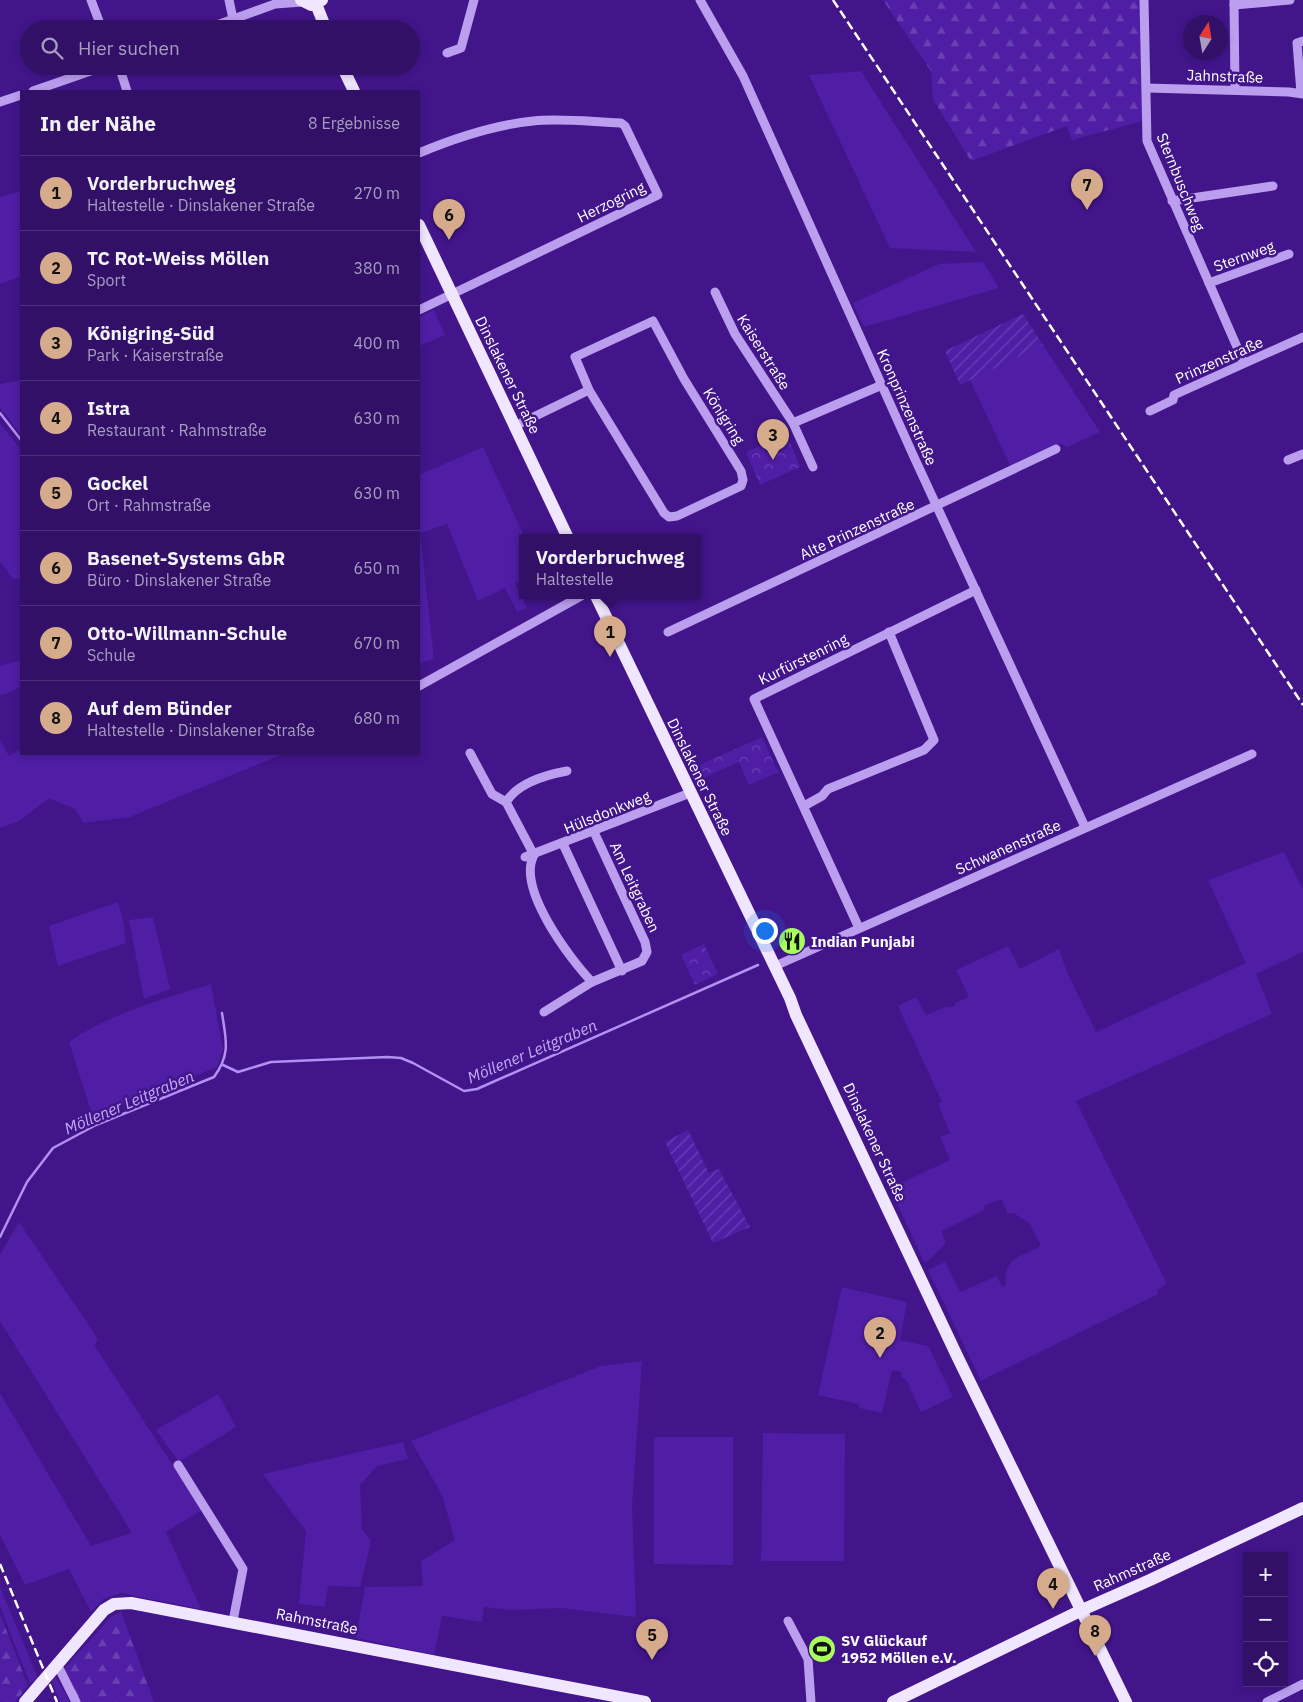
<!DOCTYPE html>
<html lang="de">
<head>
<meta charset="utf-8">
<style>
  body { margin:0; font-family:"IBM Plex Sans",sans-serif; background:#3d1e71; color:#f1f3f6 }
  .controls { position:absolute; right:15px; bottom:15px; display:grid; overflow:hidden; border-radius:0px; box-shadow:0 2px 8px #0003 }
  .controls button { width:45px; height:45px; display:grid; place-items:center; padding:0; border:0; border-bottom:1px solid #4d307c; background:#321068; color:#f1f3f6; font:25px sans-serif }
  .compass { position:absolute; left:1183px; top:15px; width:45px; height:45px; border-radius:50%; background:#321068; box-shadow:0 2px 8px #0003; rotate:11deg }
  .you { position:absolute; left:764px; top:930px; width:18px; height:18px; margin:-12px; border:4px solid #fff; border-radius:50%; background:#1a73e8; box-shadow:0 0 0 8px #1a73e833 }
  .badge { display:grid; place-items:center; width:32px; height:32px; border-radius:50%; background:#d6ab8b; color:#111; font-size:16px; font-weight:700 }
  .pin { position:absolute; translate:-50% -41px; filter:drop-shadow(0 1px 2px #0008) }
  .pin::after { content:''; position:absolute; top:26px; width:18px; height:15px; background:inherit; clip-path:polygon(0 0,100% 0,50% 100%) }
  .popup { position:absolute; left:519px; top:534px; width:182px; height:65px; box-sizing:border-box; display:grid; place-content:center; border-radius:0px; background:#321068; filter:drop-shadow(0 1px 4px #0005); font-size:16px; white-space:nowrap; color:#a89dc0 }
  .popup b { font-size:19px; color:#f1f3f6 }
  .popup::after { content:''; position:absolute; left:50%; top:100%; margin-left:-10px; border:10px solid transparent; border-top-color:#321068 }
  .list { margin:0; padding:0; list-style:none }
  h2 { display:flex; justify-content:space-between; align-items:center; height:65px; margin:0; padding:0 20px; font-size:21px }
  h2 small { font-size:16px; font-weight:400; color:#a89dc0 }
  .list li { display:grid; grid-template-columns:32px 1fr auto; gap:15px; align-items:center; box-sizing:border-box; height:75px; padding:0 20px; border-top:1px solid #4d307c }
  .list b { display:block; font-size:19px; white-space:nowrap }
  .list p { margin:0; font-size:16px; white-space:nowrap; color:#a89dc0 }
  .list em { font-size:16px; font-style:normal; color:#a89dc0 }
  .icon { flex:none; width:28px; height:28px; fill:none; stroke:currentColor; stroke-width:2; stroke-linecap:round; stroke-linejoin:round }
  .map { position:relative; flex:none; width:1303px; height:1702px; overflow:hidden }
  .search { position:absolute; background:#321068; box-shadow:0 2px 8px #0003; left:20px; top:20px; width:400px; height:55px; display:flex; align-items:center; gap:12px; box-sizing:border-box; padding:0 18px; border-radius:28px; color:#a89dc0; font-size:19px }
  .panel { position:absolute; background:#321068; box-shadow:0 2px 8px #0003; left:20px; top:90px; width:400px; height:665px; border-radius:0px }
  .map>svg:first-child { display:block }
</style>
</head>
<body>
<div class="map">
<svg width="1303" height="1702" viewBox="0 0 1303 1702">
  <defs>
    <pattern id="forest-firs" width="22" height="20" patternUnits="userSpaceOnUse" patternTransform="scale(1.25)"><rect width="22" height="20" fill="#4f1ea5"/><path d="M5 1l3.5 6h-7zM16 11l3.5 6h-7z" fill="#6940b2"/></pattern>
    <pattern id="park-crowns" width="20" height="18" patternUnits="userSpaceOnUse" patternTransform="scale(1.25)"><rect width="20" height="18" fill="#4f1ea5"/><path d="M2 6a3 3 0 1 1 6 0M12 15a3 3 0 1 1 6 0" fill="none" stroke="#6940b2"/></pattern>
    <pattern id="garden-furrows" width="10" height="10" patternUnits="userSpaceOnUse" patternTransform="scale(1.25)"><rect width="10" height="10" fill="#4f1ea5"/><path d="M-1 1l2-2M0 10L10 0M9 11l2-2" fill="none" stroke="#6940b2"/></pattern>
  </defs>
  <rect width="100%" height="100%" fill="#42158b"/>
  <g fill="#4f1ea5">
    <path d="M861 71 976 252 890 248 809 75Z"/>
    <path d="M21 191V276L0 284V197Z"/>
    <path d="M983 262 999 288 864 327 853 303 939 264Z"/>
    <path d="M434 310 445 335 419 346V317Z"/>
    <path d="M1043 345 1100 432 1067 447 1061 444 1010 465 970 380Z"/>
    <path d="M21 380V435L0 408V384Z"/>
    <path d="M0 423 21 450V580L12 578 0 561Z"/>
    <path d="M483 447 525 538H522V580L515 583 527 608 517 612 505 588 478 601 447 524 420 533 434 659 419 663V475Z"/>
    <path d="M21 660V687L0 696V666Z"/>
    <path d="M0 740 9 756 21 749V754H283L130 817 83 823 75 809 49 798 19 821 0 828Z"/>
    <path d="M1284 852 1303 889V952L1256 974 1272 1014 1076 1101 1167 1284 1157 1290 1158 1294 981 1381 928 1270 945 1262 960 1292 997 1276 1002 1287 1006 1285C1002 1257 1022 1257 1041 1246L1030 1224 1014 1213 1008 1214 1001 1199 984 1206 985 1210 941 1231 946 1243 928 1261 924 1262 890 1188 950 1160 940 1137 950 1133 938 1103 942 1102 898 1006 916 997 926 1015 948 1006 949 1008 955 1005V1003L969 997 956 970 1008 946 1020 969 1059 949 1067 972 1096 1032 1246 963 1208 880Z"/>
    <path d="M118 902 123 920 126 943 58 966 49 926Z"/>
    <path d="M153 917 170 989 144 999 129 920Z"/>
    <path d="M211 984 223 1049 217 1067 93 1118 69 1042C111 1013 163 999 211 984Z"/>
    <path d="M19 1222 98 1339 94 1345 202 1510 166 1532 201 1609 121 1593 103 1599 91 1612 69 1569 25 1585 0 1535V1393L91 1546 132 1533 0 1321V1255Z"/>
    <path d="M842 1287 907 1302 900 1340 928 1346 953 1397 921 1412 906 1379 901 1378 902 1372 892 1370 882 1413 859 1408V1404L818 1395Z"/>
    <path d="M642 1361 632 1505 636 1617 561 1608 512 1610 484 1607 482 1622 442 1616 434 1655 356 1638 365 1587 423 1586 421 1561 455 1540 442 1495 411 1441 601 1366Z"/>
    <path d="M218 1394 236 1427 179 1462 156 1430Z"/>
    <path d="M763 1433 845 1434 844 1561H761Z"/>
    <path d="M654 1437H733V1565L654 1564Z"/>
    <path d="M403 1442 408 1459 377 1466 360 1485 362 1529 371 1541 360 1587 328 1586 325 1607 299 1604 306 1531 263 1474Z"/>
    <path d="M0 1587 38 1678 30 1684 0 1606Z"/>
    <path d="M56 1677 70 1702H60L51 1679Z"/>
  </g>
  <g fill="url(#forest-firs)">
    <path d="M883 0H1144L1146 120 1072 140 1067 126 971 161 933 99 931 71Z"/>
    <path d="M121 1611 154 1702H78L63 1670 110 1618Z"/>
    <path d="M0 1614 28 1686 15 1702H0Z"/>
  </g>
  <g fill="url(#park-crowns)">
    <path d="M787 435 800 467 760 485 746 452Z"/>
    <path d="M762 737 778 772 749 785 739 762 694 782 689 770Z"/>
    <path d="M704 944 718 974 695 985 681 955Z"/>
  </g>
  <g fill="url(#garden-furrows)">
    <path d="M1023 314 1043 345 960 385 945 351Z"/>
    <path d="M688 1130 709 1173 719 1169 750 1227 713 1243 665 1142Z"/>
  </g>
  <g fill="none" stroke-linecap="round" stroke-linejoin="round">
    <g stroke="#b390f2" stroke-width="2.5">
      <path d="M0 413 21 440"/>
      <path d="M223 1065 238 1072 271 1062 387 1057 401 1058 413 1063 464 1091 477 1089 758 965"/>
      <path d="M0 1237 27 1182 53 1148 96 1125 214 1077C231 1054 226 1040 222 1013"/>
    </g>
    <g stroke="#bc9eef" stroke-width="9">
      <path d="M91 0 102 29"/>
      <path d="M229 0 233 19"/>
      <path d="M700 0 743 76 914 457 1085 827"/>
      <path d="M1144 0 1147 141 1244 363"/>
      <path d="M1234 0 1235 90"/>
      <path d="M1234 5 1290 0"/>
      <path d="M206 29 275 4 303 2"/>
      <path d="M447 53 461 48 474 0"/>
      <path d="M119 66 127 91"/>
      <path d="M1147 88 1289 92 1303 94"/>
      <path d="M33 91 105 66"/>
      <path d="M1301 93 1297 43 1303 41"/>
      <path d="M0 102 21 95"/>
      <path d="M419 153C455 138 493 125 533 121 561 118 592 122 621 123L625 126 658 195 419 310"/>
      <path d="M1172 201 1273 186"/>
      <path d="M1209 283 1289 254"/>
      <path d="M715 292 735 334 793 423 813 467"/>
      <path d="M1150 411 1173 400 1174 395 1303 337"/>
      <path d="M793 423 882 385"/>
      <path d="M515 426 589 390 575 357 653 321 684 379 741 471 743 480 741 486 677 516 669 517 664 513 589 390"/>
      <path d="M1288 460 1303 454"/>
      <path d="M668 632 1056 449"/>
      <path d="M419 686 581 596"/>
      <path d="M470 753 492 794 506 802"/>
      <path d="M567 771C545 775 518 783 506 802L534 855C516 888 570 959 592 982"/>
      <path d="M804 806 822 796 828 789 924 750 934 740 889 632"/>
      <path d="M563 844 622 971"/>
      <path d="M525 857 690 793"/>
      <path d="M859 928 754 699 976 590"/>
      <path d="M775 966 1252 754"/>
      <path d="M544 1012 592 982 642 961 647 952 645 942 594 832"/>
      <path d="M178 1465 243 1569 233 1621"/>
      <path d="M788 1621 808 1659 811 1702"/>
      <path d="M56 1666 60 1670 76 1702"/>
      <path d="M1267 1702 1303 1684"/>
    </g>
    <g stroke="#f1e6ff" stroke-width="12">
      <path d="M301 0 311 5 322 0"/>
      <path d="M316 4 326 29"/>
      <path d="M342 66 354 91"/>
      <path d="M419 225 568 538"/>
      <path d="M596 596 790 998 796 1015 958 1358 1126 1702"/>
      <path d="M25 1702 104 1610 114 1604 131 1603 645 1702"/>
      <path d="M893 1702 1082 1610 1150 1580 1303 1508"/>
    </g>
    <g stroke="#fff" stroke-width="2.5" stroke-dasharray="9 4" stroke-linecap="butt">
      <path d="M833 0 1303 705"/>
      <path d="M0 1564 57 1702"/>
    </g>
  </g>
  <defs>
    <g id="restaurant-disc" transform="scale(1.4375)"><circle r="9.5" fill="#a9ff5c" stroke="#42158b"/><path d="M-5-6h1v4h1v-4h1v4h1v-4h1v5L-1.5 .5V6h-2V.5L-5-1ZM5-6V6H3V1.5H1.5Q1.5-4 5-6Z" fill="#111"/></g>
    <g id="stadium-disc" transform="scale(1.4375)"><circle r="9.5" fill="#a9ff5c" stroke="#42158b"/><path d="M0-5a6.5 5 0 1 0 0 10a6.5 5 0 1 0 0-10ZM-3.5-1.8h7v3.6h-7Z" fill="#111"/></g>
  </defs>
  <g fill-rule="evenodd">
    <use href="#restaurant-disc" x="792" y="941"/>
    <use href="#stadium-disc" x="822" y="1649"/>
  </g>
  <g text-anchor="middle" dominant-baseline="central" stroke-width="5" stroke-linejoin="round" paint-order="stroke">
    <g font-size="15" fill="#fff" stroke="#42158b">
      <text transform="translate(1225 76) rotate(2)">Jahnstraße</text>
      <text transform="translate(1181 182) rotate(68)">Sternbuschweg</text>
      <text transform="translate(611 202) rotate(-26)">Herzogring</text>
      <text transform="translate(1244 256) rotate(-20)">Sternweg</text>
      <text transform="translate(764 352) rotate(58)">Kaiserstraße</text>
      <text transform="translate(1219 360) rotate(-24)">Prinzenstraße</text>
      <text transform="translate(508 375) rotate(64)">Dinslakener Straße</text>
      <text transform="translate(907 407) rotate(66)">Kronprinzenstraße</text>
      <text transform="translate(724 416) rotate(58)">Königring</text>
      <text transform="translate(857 529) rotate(-25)">Alte Prinzenstraße</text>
      <text transform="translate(803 659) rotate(-26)">Kurfürstenring</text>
      <text transform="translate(700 777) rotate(64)">Dinslakener Straße</text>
      <text transform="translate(607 812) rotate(-22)">Hülsdonkweg</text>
      <text transform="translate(1008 847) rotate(-24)">Schwanenstraße</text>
      <text transform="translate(635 887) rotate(65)">Am Leitgraben</text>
      <text transform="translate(875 1142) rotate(65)">Dinslakener Straße</text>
      <text transform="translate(1132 1570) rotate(-24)">Rahmstraße</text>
      <text transform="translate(317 1621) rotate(11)">Rahmstraße</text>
    </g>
    <g font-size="15" font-weight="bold" fill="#fff" stroke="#42158b" text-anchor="start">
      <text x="811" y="941">Indian Punjabi</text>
      <text x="841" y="1640">SV Glückauf<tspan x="841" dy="17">1952 Möllen e.V.</tspan></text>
    </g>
    <g font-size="16" font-style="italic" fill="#c6aaf7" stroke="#42158b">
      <text transform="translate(532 1051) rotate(-23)">Möllener Leitgraben</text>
      <text transform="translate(129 1102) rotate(-23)">Möllener Leitgraben</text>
    </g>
  </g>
</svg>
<div class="controls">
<button>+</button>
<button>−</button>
<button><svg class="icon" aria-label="locate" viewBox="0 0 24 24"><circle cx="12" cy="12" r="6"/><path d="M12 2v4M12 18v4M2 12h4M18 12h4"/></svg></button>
</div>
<svg class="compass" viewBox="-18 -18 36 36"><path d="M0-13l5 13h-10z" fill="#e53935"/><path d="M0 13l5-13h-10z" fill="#a89dc0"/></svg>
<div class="you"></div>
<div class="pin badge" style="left:610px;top:657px">1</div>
<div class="popup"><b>Vorderbruchweg</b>Haltestelle</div>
<div class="pin badge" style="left:880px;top:1358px">2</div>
<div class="pin badge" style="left:773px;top:460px">3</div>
<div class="pin badge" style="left:1053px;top:1609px">4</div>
<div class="pin badge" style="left:652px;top:1660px">5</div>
<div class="pin badge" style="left:449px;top:240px">6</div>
<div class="pin badge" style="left:1087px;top:210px">7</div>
<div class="pin badge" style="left:1095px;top:1656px">8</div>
<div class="search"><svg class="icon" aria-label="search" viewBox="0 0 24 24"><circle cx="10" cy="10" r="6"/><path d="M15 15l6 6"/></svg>Hier suchen</div>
<section class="panel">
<h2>In der Nähe<small>8 Ergebnisse</small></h2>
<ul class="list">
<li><span class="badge">1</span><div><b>Vorderbruchweg</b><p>Haltestelle · Dinslakener Straße</p></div><em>270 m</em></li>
<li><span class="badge">2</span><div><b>TC Rot-Weiss Möllen</b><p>Sport</p></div><em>380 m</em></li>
<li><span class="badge">3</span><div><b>Königring-Süd</b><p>Park · Kaiserstraße</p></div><em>400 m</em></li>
<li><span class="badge">4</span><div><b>Istra</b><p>Restaurant · Rahmstraße</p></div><em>630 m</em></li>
<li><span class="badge">5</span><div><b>Gockel</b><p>Ort · Rahmstraße</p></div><em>630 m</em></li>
<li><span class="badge">6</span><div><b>Basenet-Systems GbR</b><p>Büro · Dinslakener Straße</p></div><em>650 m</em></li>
<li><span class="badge">7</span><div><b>Otto-Willmann-Schule</b><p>Schule</p></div><em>670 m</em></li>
<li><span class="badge">8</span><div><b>Auf dem Bünder</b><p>Haltestelle · Dinslakener Straße</p></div><em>680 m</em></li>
</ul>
</section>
</div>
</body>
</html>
